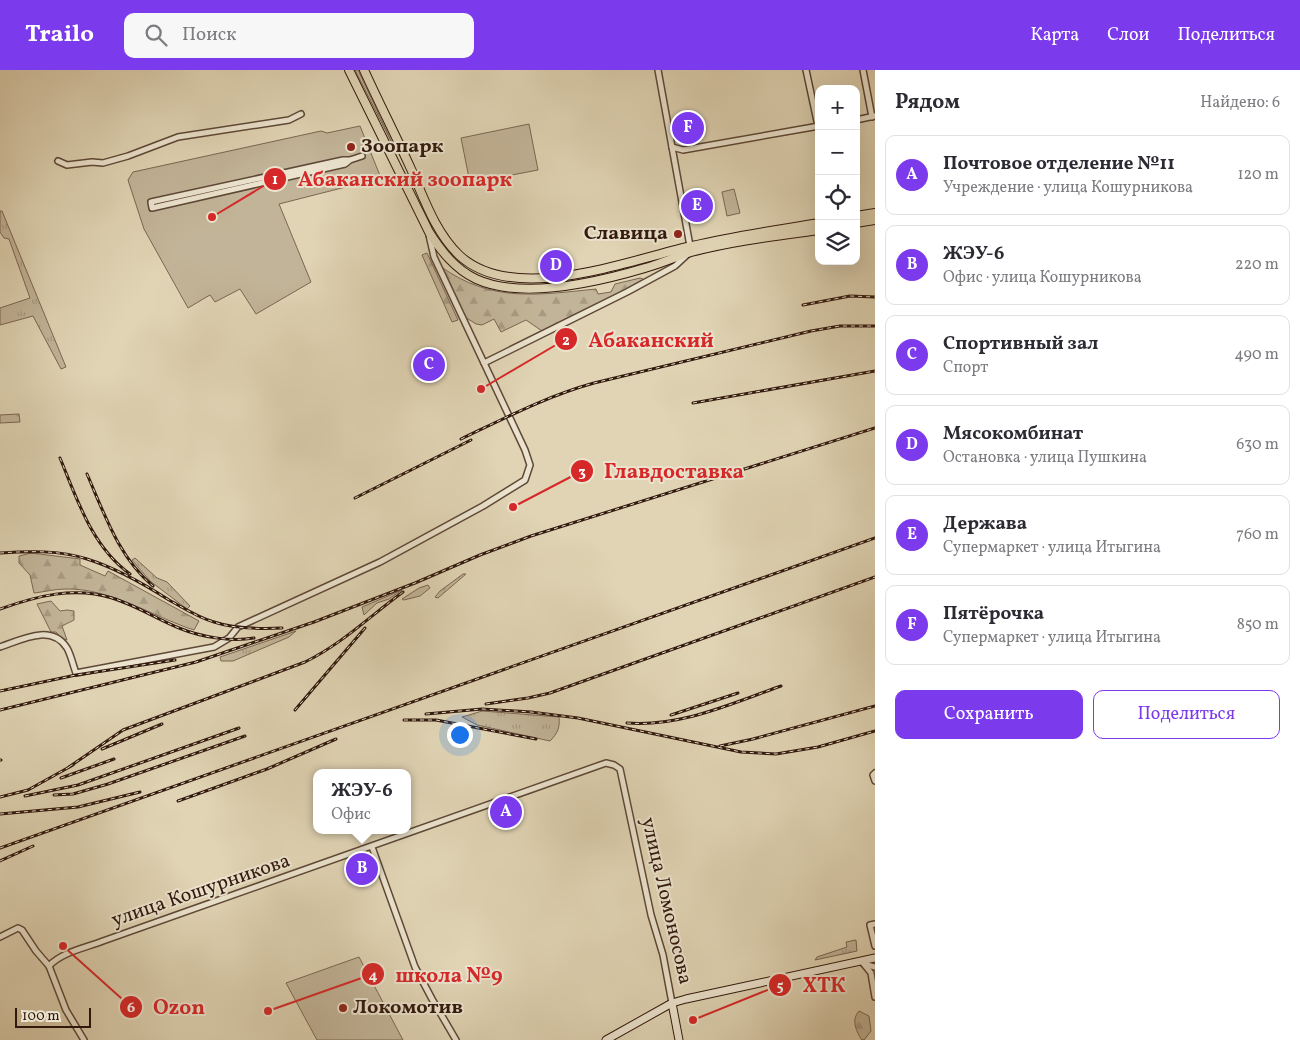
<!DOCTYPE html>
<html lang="ru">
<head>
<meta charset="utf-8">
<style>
  body { margin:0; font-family:Vollkorn,serif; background:#f7f7f7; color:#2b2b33 }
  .controls { position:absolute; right:15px; top:15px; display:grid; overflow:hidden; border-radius:10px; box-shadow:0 5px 20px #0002 }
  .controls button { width:45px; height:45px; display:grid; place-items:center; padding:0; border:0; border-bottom:1px solid #e1e1e2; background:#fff; color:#2b2b33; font:25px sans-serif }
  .scale { position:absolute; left:15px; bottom:12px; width:76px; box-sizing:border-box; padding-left:5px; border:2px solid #32190d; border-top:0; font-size:14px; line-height:18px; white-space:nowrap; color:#32190d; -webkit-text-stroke:4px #ebe3ce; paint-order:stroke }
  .you { position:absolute; left:459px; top:664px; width:18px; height:18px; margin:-12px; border:4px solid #fff; border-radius:50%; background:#1a73e8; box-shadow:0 0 0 8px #1a73e833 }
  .badge { display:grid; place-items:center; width:32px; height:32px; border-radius:50%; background:#7c3aed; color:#fff; font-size:16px; font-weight:700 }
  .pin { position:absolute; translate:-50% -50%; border:2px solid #fff; box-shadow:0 1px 5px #0006 }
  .popup { position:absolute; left:313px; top:699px; width:98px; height:65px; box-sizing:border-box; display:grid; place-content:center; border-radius:10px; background:#fff; filter:drop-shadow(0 1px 4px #0005); font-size:16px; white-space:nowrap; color:#7c7c81 }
  .popup b { font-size:19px; color:#2b2b33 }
  .popup::after { content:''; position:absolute; left:50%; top:100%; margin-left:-10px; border:10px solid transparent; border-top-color:#fff }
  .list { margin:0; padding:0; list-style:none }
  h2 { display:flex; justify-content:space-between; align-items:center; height:65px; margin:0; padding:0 20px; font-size:21px }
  h2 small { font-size:16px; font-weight:400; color:#7c7c81 }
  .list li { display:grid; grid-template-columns:32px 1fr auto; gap:15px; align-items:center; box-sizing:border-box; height:80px; margin:0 10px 10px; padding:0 10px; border:1px solid #e1e1e2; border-radius:10px }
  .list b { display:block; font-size:19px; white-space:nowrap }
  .list p { margin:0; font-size:16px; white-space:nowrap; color:#7c7c81 }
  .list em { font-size:16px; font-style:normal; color:#7c7c81 }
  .actions { display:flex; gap:10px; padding:15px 20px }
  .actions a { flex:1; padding:11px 0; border:1px solid #7c3aed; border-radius:10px; text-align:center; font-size:18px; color:#7c3aed }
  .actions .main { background:#7c3aed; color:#fff }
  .icon { flex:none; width:28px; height:28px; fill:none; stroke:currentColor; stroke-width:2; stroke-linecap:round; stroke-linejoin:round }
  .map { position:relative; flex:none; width:875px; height:970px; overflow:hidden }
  header { display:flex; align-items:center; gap:30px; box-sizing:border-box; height:70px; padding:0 25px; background:#7c3aed; color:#fff }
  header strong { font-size:24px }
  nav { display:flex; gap:28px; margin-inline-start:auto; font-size:18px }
  .search { width:350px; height:45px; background:#f7f7f7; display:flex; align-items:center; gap:12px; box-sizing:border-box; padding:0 18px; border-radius:10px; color:#7c7c81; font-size:19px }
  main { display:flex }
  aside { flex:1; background:#fff }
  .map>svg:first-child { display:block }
</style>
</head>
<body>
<header>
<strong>Trailo</strong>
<div class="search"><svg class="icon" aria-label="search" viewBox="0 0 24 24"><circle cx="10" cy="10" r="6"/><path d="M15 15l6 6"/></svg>Поиск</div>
<nav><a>Карта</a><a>Слои</a><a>Поделиться</a></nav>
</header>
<main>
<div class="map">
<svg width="875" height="970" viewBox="0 0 875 970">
  <defs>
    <pattern id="grass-tufts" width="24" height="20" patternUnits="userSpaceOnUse" patternTransform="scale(1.25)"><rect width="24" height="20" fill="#c2b498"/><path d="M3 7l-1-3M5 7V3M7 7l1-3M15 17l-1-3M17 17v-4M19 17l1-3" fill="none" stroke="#a79a82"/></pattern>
    <pattern id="forest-firs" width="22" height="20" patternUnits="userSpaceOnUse" patternTransform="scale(1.25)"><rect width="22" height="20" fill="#c2b498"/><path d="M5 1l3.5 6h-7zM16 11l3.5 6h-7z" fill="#a79a82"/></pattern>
  </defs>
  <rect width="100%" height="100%" fill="#e0d4b4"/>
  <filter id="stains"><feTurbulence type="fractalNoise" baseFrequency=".004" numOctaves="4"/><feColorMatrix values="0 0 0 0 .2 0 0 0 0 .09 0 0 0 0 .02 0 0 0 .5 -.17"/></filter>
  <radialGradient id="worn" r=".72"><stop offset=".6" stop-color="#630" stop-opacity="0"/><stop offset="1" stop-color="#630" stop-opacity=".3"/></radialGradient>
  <g fill="url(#grass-tufts)" stroke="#7a6652">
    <path d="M355 0H358L397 83Z"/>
    <path d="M0 141H2L66 297 61 299 33 246 0 255V238L30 228 9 169 4 168 0 162Z"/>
    <path d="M135 488 157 508 167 512 190 536 187 539 150 511 132 490Z"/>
    <path d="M463 504H466L438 528 435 527 440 521Z"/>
    <path d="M402 520 389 529 377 533 364 545 362 537Z"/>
    <path d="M296 561 289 567 233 591H221L220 587Z"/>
    <path d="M482 641 559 647C560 657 558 663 550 671L477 655 462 647Z"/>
    <path d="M856 870 857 881 815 890 817 887 847 877 846 872Z"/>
  </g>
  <g fill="url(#forest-firs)" stroke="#7a6652">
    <path d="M427 183 458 250 452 252 422 185Z"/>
    <path d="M440 196C491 233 537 225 596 219L598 224 611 222 615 214 640 208 643 209V211L542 261 526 250 501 262 494 249 482 255 476 254 465 247Z"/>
    <path d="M19 344 20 352 0 353V345Z"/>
    <path d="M31 483 80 489V495L105 506 108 501 199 551 194 560C151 546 111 518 65 519 55 519 44 522 34 523L30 505 19 493V486Z"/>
    <path d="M428 515 430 518 420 526 404 530 402 529 419 518Z"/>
    <path d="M51 531 60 541 67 540 74 541V550L62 556 67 570 61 568 56 562H51L37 534Z"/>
    <path d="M859 941 869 946 871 961 864 970 861 969C856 960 851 950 859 941Z"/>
  </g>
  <g fill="#c2b498" stroke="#7a6652">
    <path d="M529 54 538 100 470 113 461 68Z"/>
    <path d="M360 56 381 108 279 134 311 212 256 244 240 219 215 232 210 225 188 238 144 159 128 110 133 102 321 61 327 63Z"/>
    <path d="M734 119 740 143 727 146 722 122Z"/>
    <path d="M359 887 403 970H317L286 913Z"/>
  </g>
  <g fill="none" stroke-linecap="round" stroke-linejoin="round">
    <g stroke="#5e4837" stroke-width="8">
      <g id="street">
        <path d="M806 0 818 56"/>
        <path d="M863 0 872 47"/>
        <path d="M856 50 875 46"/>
        <path d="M672 77 683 80 819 56"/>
        <path d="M350 90 345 94 152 138 151 132 343 90H350L362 86"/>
        <path d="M58 91 67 95 92 92 103 93 128 86 178 67 289 50 301 44"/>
        <path d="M484 293 627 222 675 196 690 182V176L658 0"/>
        <path d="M0 577C21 570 51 553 67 578 71 585 73 595 76 603L214 577 229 568 238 557 380 492 483 436 525 410 530 395 525 380 434 187 429 165"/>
        <path d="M875 703 873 705 875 711"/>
        <path d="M372 777 415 897 432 929 456 970"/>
        <path d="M875 854 870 855 875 876"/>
        <path d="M0 867 18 858 22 860 36 881 49 896 66 940 84 970"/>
        <path d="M863 893 871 903 875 927"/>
        <path d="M864 894 875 897"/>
        <path d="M49 896C62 882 85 878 103 871L606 693 614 695 620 699 651 845 663 885 672 933"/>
      </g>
    </g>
    <g stroke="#32190d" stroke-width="9">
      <g id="secondary">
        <path d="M672 933 679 970"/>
        <path d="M606 970 672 933 686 929 875 888"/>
      </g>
    </g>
    <g stroke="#32190d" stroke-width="10">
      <g id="primary">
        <path d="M349 0 429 162C441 181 455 199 476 209 522 230 598 212 645 198 660 194 675 187 691 182 733 171 776 166 819 160"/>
        <path d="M364 0C379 33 396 66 411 99 424 128 435 162 459 185 513 236 629 190 692 176 734 166 776 160 819 153"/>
        <path d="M856 146 875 143"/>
        <path d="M856 153 875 150"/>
      </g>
    </g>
    <use href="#street" stroke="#ebe3ce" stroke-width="5"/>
    <use href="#secondary" stroke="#ebe3ce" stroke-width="7"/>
    <use href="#primary" stroke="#e0d4b4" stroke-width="8"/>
    <g stroke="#32190d" stroke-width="3">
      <g id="rail">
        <path d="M803 235 850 226 875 227"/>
        <path d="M693 333 875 301"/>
        <path d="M461 369C505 348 547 326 594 313L811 261 840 256H875"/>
        <path d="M60 388C77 429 92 477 130 504"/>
        <path d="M87 404C104 443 119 488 153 516"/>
        <path d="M355 428 471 370"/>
        <path d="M0 483C29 481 59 480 87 489 116 498 144 514 169 530 184 538 197 547 214 552 235 559 259 559 282 558"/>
        <path d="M0 539C37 526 74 516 112 528 135 535 157 549 179 558 201 567 230 572 254 568"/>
        <path d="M0 621 76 605 175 590"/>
        <path d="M486 634 528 628 550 623 875 507"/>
        <path d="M0 640 196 592 314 552 415 513 480 485 531 466 875 358"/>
        <path d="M295 640 365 558"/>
        <path d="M426 644 482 639 531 642 578 648 741 682 776 684 818 677 875 661"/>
        <path d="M671 645 738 623"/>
        <path d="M404 650H436L536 669"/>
        <path d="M627 653C681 657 730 634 781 616"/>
        <path d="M720 676 753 669 875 636"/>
        <path d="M102 679 162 654"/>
        <path d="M0 690H1"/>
        <path d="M69 697 123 660 305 592C342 574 370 546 403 522"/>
        <path d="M61 708 114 689"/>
        <path d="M54 725 73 724 108 714 245 666"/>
        <path d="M25 726 78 715 239 658"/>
        <path d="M0 727 28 720 73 695"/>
        <path d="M178 731 267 699 336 669"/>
        <path d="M0 744 78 737 140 722"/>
        <path d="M0 778 875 468"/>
        <path d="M0 791 33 776"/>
      </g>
    </g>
    <use href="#rail" stroke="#ebe3ce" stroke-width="1" stroke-dasharray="4" stroke-linecap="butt"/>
  </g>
  <g fill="#8f2418" stroke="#ebe3ce" stroke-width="2">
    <circle cx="351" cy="77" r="5"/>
    <circle cx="678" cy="164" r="5"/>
    <circle cx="343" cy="938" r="5"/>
  </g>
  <g text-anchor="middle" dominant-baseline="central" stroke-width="4" stroke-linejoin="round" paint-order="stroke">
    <g font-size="20" font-weight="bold" fill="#32190d" stroke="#ebe3ce" text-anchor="start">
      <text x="361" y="77">Зоопарк</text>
      <text x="668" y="164" text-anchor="end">Славица</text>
      <text x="353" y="938">Локомотив</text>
    </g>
    <g font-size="20" fill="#32190d" stroke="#ebe3ce">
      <text transform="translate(201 821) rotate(-19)">улица Кошурникова</text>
      <text transform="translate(666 831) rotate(77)">улица Ломоносова</text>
    </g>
  </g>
  <path fill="none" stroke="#d62828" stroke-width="2" d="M212 147L275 109M481 319L566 269M513 437L582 401M268 941L373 904M693 950L780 915M63 876L131 937"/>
  <g fill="#d62828" stroke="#ebe3ce" stroke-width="2">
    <circle cx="212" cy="147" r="5"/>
    <circle cx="481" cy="319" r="5"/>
    <circle cx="513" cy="437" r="5"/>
    <circle cx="268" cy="941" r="5"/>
    <circle cx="693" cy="950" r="5"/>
    <circle cx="63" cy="876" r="5"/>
    <circle cx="275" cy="109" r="12"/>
    <circle cx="566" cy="269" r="12"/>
    <circle cx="582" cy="401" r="12"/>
    <circle cx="373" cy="904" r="12"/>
    <circle cx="780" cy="915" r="12"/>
    <circle cx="131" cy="937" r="12"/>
  </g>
  <g font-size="15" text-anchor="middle" font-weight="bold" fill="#fff">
    <text x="275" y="114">1</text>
    <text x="566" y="275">2</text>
    <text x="582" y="406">3</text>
    <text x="373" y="910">4</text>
    <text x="780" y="920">5</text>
    <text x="131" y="942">6</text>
  </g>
  <g font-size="21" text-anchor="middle" font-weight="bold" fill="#d62828" stroke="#ebe3ce" stroke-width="4" stroke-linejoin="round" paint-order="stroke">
    <text x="405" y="116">Абаканский зоопарк</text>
    <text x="651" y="277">Абаканский</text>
    <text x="674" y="408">Главдоставка</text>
    <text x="449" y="912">школа №9</text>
    <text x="824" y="922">ХТК</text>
    <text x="179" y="944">Ozon</text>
  </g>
  <rect width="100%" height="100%" filter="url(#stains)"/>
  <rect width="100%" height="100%" fill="url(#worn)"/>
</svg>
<div class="controls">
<button>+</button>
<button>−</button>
<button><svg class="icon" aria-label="locate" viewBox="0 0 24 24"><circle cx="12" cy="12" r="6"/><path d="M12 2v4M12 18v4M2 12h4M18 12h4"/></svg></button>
<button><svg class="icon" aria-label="layers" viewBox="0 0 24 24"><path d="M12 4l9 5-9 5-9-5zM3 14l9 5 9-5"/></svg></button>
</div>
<div class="scale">100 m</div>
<div class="you"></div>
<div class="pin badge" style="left:506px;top:742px">A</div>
<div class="pin badge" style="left:362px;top:799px">B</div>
<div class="popup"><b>ЖЭУ-6</b>Офис</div>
<div class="pin badge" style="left:429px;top:295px">C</div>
<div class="pin badge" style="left:556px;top:196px">D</div>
<div class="pin badge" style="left:697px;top:136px">E</div>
<div class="pin badge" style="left:688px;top:58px">F</div>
</div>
<aside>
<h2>Рядом<small>Найдено: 6</small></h2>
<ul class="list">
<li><span class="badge">A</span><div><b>Почтовое отделение №11</b><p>Учреждение · улица Кошурникова</p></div><em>120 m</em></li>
<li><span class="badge">B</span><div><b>ЖЭУ-6</b><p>Офис · улица Кошурникова</p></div><em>220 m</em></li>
<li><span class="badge">C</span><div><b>Спортивный зал</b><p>Спорт</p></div><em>490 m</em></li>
<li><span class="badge">D</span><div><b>Мясокомбинат</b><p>Остановка · улица Пушкина</p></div><em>630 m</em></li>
<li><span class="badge">E</span><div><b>Держава</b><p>Супермаркет · улица Итыгина</p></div><em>760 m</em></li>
<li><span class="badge">F</span><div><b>Пятёрочка</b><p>Супермаркет · улица Итыгина</p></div><em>850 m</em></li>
</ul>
<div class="actions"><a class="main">Сохранить</a><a>Поделиться</a></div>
</aside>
</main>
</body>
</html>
